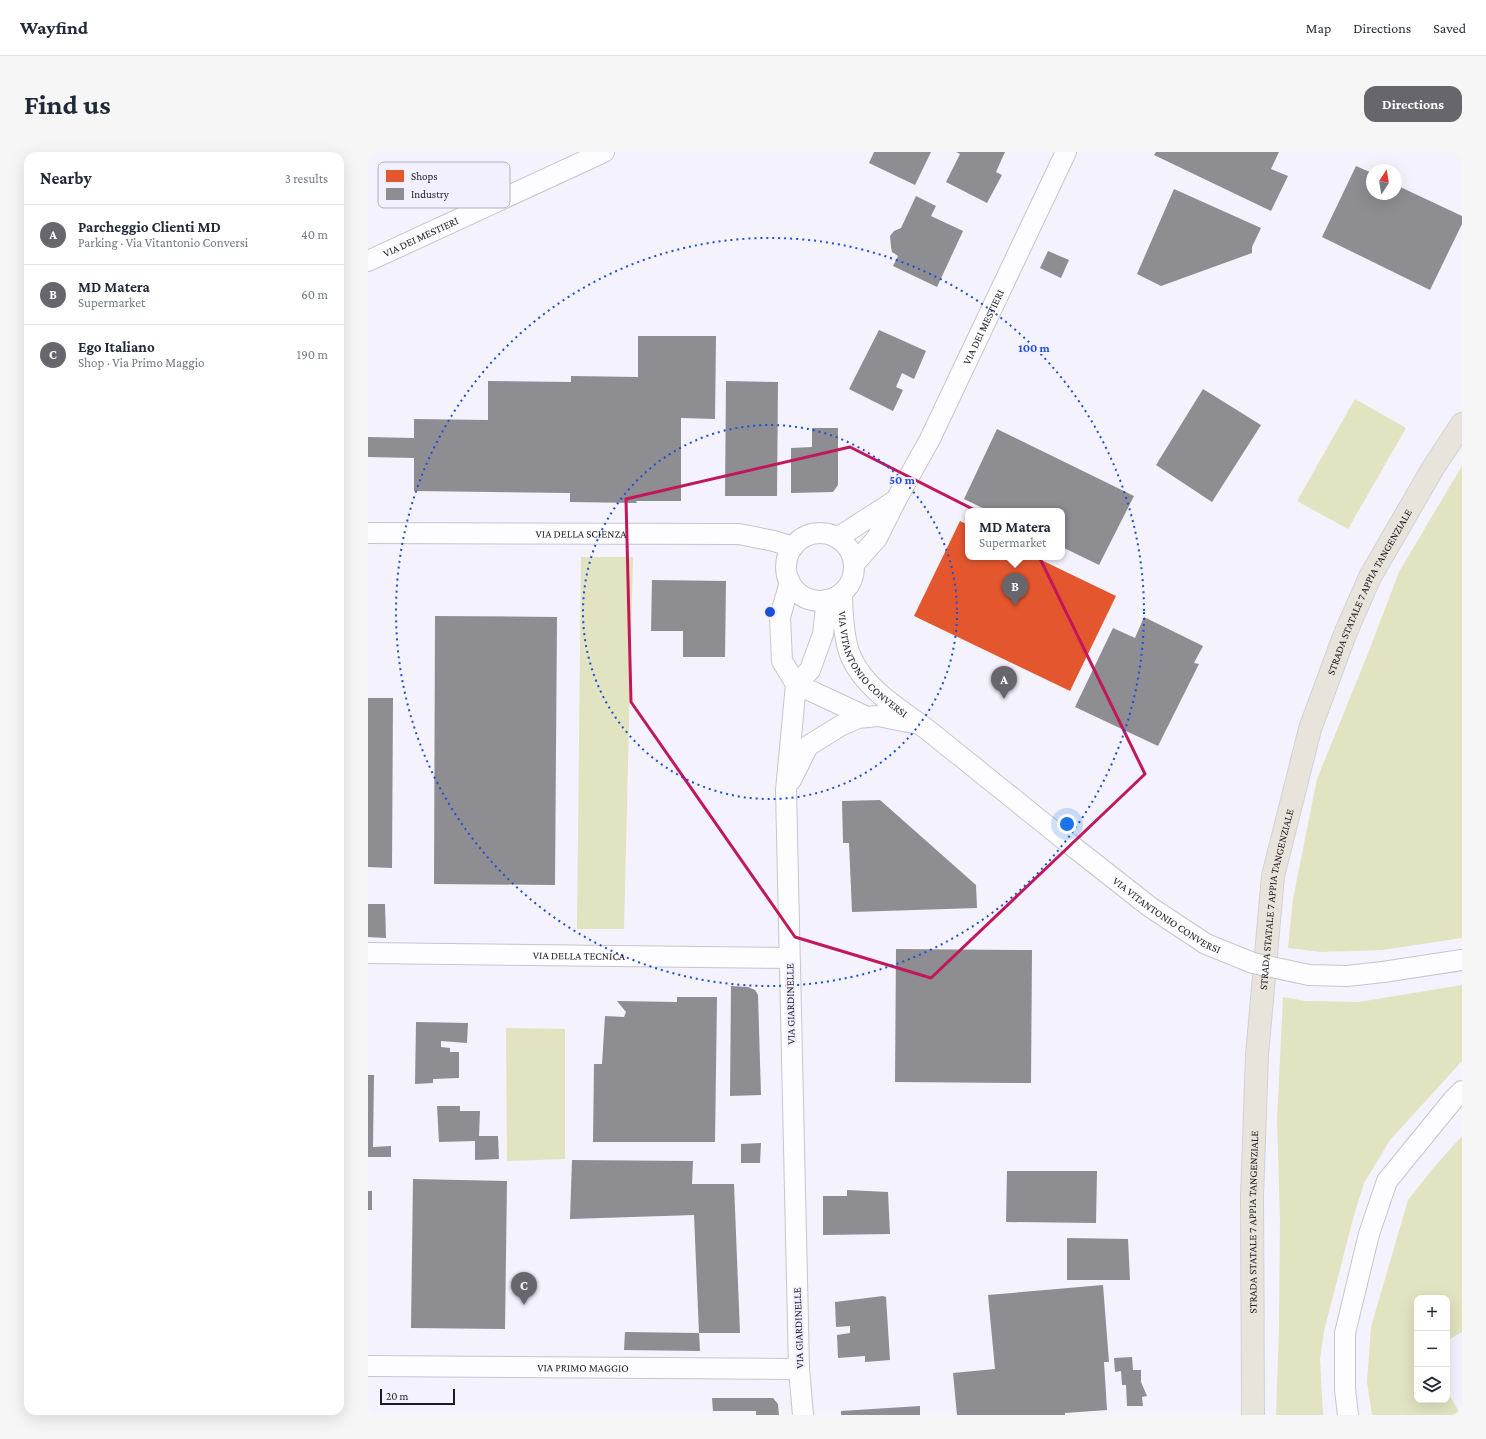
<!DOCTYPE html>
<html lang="en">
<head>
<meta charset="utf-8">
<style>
  body { margin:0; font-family:"Crimson Pro",serif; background:#f6f6f7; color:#1f2937 }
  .controls { position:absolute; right:12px; bottom:12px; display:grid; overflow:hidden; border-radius:8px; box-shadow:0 4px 16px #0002 }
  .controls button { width:36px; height:36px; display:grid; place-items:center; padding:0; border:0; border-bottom:1px solid #e0e1e3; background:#fff; color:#1f2937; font:20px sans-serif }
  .compass { position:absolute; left:998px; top:12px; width:36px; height:36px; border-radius:50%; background:#fff; box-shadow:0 4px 16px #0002; rotate:12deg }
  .scale { position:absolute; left:12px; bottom:10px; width:75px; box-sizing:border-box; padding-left:4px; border:2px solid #1c1b20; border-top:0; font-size:11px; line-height:14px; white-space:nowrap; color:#1c1b20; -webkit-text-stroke:3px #f2efff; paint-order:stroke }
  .you { position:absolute; left:699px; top:672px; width:14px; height:14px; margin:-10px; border:3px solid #fff; border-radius:50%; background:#1a73e8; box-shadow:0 0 0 6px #1a73e833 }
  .badge { display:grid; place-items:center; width:26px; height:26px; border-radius:50%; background:#68666d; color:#fff; font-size:13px; font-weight:700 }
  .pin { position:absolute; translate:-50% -33px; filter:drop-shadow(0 1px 2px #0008) }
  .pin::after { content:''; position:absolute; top:21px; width:14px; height:12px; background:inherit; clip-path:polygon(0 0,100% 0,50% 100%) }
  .popup { position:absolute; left:597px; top:356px; width:100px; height:52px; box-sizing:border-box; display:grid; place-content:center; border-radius:8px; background:#fff; filter:drop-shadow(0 1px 3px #0005); font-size:13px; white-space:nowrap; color:#747a83 }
  .popup b { font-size:15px; color:#1f2937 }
  .popup::after { content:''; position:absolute; left:50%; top:100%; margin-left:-8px; border:8px solid transparent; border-top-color:#fff }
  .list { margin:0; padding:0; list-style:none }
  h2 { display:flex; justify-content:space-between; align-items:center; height:52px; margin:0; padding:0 16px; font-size:17px }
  h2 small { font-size:13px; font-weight:400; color:#747a83 }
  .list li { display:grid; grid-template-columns:26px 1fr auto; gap:12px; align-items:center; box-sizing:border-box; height:60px; padding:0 16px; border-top:1px solid #e0e1e3 }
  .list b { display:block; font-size:15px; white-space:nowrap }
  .list p { margin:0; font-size:13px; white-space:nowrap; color:#747a83 }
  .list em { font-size:13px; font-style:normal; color:#747a83 }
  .icon { flex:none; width:22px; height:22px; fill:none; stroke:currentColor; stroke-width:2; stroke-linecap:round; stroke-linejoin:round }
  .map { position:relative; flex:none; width:1094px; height:1263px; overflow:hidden; border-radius:12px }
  header { display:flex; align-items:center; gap:24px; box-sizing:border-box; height:56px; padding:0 20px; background:#fff; border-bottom:1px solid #e0e1e3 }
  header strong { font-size:19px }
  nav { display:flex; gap:22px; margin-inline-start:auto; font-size:14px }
  .intro { display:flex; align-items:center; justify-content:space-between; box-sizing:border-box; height:96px; padding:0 24px }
  h1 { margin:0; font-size:28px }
  .button { padding:10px 18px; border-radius:12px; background:#68666d; color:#fff; font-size:14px; font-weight:700 }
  main { display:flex; gap:24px; padding:0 24px }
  aside { flex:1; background:#fff; border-radius:12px; box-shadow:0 4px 16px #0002 }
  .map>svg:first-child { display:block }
</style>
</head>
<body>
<header>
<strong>Wayfind</strong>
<nav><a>Map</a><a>Directions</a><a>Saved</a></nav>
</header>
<div class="intro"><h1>Find us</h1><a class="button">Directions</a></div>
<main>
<aside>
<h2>Nearby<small>3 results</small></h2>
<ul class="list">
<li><span class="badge">A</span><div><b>Parcheggio Clienti MD</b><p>Parking · Via Vitantonio Conversi</p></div><em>40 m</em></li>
<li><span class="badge">B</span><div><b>MD Matera</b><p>Supermarket</p></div><em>60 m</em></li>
<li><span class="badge">C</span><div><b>Ego Italiano</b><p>Shop · Via Primo Maggio</p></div><em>190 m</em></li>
</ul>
</aside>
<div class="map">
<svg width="1094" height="1263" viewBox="0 0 1094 1263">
  <rect width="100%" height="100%" fill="#f4f2fc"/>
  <g fill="#e2e3c0">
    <path d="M987 247 1038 276 980 377 929 349Z"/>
    <path d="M1094 314V786L1014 798 954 800 920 796 925 747 949 627 999 504 1031 420Z"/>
    <path d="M213 405H265L256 777H209Z"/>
    <path d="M1094 833V909L1022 988 996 1031 986 1063 956 1179 952 1207 955 1263H908L911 1176 912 1067 909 969 915 845 937 849 991 850Z"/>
    <path d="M138 876 197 877V1007L139 1009Z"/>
    <path d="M1094 984V1180L1079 1189V1146H1049V1248H1079V1239L1093 1263H1004L999 1230 1003 1175 1040 1048 1067 1014Z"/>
  </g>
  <path fill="#e4572e" d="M592 369 600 373V405H667L748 444 702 539 546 464Z"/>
  <g fill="#8d8d92">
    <path d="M506 0H563L547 33 501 11Z"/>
    <path d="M588 0H637L628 20 634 23 619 51 578 30 592 2Z"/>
    <path d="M788 0H911L903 17 920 24 903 59 786 3Z"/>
    <path d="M988 14 1004 21V42H1028V33L1094 64V72L1062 138 954 85Z"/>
    <path d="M806 37 893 76 884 95V101L793 134 769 122Z"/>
    <path d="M548 44 568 54 563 64 595 79 569 135 525 114 530 104 524 100 523 95 522 84 526 79 533 76Z"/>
    <path d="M680 99 701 108 693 126 672 116Z"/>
    <path d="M511 178 558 199 546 227 534 221 528 235 535 238 525 259 481 237Z"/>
    <path d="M270 184H348L347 267 313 266V349H268L269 351 202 350V341L46 339V306L0 305V285L46 286V267L120 268V229L203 230V224L270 225Z"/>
    <path d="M358 229 410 230 409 344H357Z"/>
    <path d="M835 237 893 273 844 350 788 313Z"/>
    <path d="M444 276H470V333L465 340 423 341V296L444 295Z"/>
    <path d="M629 277 766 344 731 413 694 395V359H621L596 347Z"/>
    <path d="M284 428 358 429 357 505H315V479H283Z"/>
    <path d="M67 464 189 465 187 733 66 732Z"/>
    <path d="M776 465 835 494 826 511 831 512 790 594 707 555 745 476 767 486Z"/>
    <path d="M0 546H25L24 716 0 715Z"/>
    <path d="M512 648 608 733 609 756 484 760 481 691H475L474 649Z"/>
    <path d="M0 752H17L18 786 0 785Z"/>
    <path d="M528 797 664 798 663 931 527 930Z"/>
    <path d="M363 834 380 835 387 838 390 843 393 943 362 944Z"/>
    <path d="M309 845H349L347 990H225L226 912H234L237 864 256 865 258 860 249 849 309 850Z"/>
    <path d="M48 870 100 871 99 891 73 889V895L82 896V900H91V926L65 927V931L47 932Z"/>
    <path d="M0 923H6L5 995 23 994V1005H0Z"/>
    <path d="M69 954H92V959H112L111 984H130L131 1007 107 1008V989L71 990Z"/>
    <path d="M393 991 392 1011H373V992Z"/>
    <path d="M204 1008 325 1009 324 1032H366L372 1181H331L326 1063 202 1067Z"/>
    <path d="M639 1019H729L728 1071 638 1070Z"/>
    <path d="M45 1027 139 1029 137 1177 43 1176Z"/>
    <path d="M479 1038 520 1040 522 1082 455 1083V1044H479Z"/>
    <rect x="0" y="1039" width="4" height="19"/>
    <path d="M699 1086 760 1087 762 1128H699Z"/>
    <path d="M735 1133 741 1210H736L739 1258 697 1261V1263H589L585 1221 627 1217 620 1143Z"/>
    <path d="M515 1144 518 1145 522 1208 497 1210V1204L470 1206 469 1183 482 1181V1174L468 1175 467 1150Z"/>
    <path d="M257 1180 331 1181 332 1199 256 1198Z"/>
    <path d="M764 1205 765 1218H773V1230L779 1244 774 1245 775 1254H759L758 1233H754L753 1219 747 1220 746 1206Z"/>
    <path d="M344 1246H405L410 1252 411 1263H388V1259H345Z"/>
    <path d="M552 1254V1263H473V1259Z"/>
  </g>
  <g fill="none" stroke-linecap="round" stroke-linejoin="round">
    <g stroke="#c6c5cc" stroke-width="22">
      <g id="minor">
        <path id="s1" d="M0 109 236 0"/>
        <path id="s2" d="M0 381 371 382 406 389 425 395"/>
        <circle cx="452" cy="415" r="34"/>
        <path d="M469 386 528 348"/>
        <path id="s3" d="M486 412 509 386 528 348 562 287 698 0"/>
        <path d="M422 430 412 465 414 509 428 532 499 565"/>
        <path id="s4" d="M474 441C474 459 476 492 484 507 499 539 534 558 561 579 608 617 656 655 703 693"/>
        <path d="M423 628 440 594 472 574 490 566 510 564 545 571"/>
        <path id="s5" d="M0 801 421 806"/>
        <path d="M1015 820 1094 808"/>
        <path id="s6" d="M0 1214 431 1217"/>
        <path d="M435 1263 431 1217 418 638 428 532 442 518 455 482 459 448"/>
        <path d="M980 1263 977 1237V1181L1001 1082 1019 1029 1085 948 1094 939"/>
      </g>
    </g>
    <g stroke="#d2d1d6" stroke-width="24">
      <g id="trunk">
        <path id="s7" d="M885 1263 884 1044 889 903 905 724 942 577 977 482 1002 425 1065 316 1094 272"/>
      </g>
    </g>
    <use href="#minor" stroke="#fdfdff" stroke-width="20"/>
    <use href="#trunk" stroke="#e8e4dc" stroke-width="22"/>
    <g stroke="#c6c5cc" stroke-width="22" stroke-linecap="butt">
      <g id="minor-bridge">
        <path id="s8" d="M703 693 782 755 838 792 885 811 941 823 979 824 1015 820"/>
      </g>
    </g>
    <use href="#minor-bridge" stroke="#fdfdff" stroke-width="20"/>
  </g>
  <path fill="none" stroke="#c2185b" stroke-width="3" stroke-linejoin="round" d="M482 295 662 386 777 622 563 826 427 785 263 550 258 347Z"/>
  <g fill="none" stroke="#1d4ed8" stroke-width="2" stroke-dasharray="2 4">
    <circle cx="402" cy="460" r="187"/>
    <circle cx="402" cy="460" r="374"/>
  </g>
  <g text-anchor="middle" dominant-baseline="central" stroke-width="4" stroke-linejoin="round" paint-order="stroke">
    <g font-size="11" fill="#1c1b20" stroke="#f2efff">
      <text stroke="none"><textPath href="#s1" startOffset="58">VIA DEI MESTIERI</textPath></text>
      <text stroke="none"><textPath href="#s3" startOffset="271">VIA DEI MESTIERI</textPath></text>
      <text stroke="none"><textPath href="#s2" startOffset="213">VIA DELLA SCIENZA</textPath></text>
      <text stroke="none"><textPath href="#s7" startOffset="841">STRADA STATALE 7 APPIA TANGENZIALE</textPath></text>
      <text stroke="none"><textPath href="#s4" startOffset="82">VIA VITANTONIO CONVERSI</textPath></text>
      <text stroke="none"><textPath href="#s7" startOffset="517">STRADA STATALE 7 APPIA TANGENZIALE</textPath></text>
      <text stroke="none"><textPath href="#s8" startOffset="119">VIA VITANTONIO CONVERSI</textPath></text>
      <text stroke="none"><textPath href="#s5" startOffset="211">VIA DELLA TECNICA</textPath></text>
      <text transform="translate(422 852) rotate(-91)">VIA GIARDINELLE</text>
      <text stroke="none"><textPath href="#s7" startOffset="193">STRADA STATALE 7 APPIA TANGENZIALE</textPath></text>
      <text transform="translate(430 1176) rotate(-92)">VIA GIARDINELLE</text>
      <text stroke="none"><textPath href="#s6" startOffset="215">VIA PRIMO MAGGIO</textPath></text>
    </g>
  </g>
  <rect x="10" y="10" width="132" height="46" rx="6" fill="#f2efff" stroke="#b2afbc" stroke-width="1"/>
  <rect x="18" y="18" width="18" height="12" fill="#e4572e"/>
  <rect x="18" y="36" width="18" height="12" fill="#8d8d92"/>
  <g font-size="11" fill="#1c1b20">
    <text x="43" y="28">Shops</text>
    <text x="43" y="46">Industry</text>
  </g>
  <circle cx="402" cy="460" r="6" fill="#1d4ed8" stroke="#f2efff" stroke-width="2"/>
  <g font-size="12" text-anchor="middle" font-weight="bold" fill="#1d4ed8" stroke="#f2efff" stroke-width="4" stroke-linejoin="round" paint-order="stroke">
    <text x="666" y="200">100 m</text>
    <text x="534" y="332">50 m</text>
  </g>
</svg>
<div class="controls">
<button>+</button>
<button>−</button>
<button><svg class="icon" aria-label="layers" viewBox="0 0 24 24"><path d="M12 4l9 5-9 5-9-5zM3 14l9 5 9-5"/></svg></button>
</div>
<svg class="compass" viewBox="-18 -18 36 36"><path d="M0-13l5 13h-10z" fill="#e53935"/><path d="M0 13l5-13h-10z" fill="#747a83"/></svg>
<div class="scale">20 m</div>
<div class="you"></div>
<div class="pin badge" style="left:636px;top:547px">A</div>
<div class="pin badge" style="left:647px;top:454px">B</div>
<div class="popup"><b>MD Matera</b>Supermarket</div>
<div class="pin badge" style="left:156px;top:1153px">C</div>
</div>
</main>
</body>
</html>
